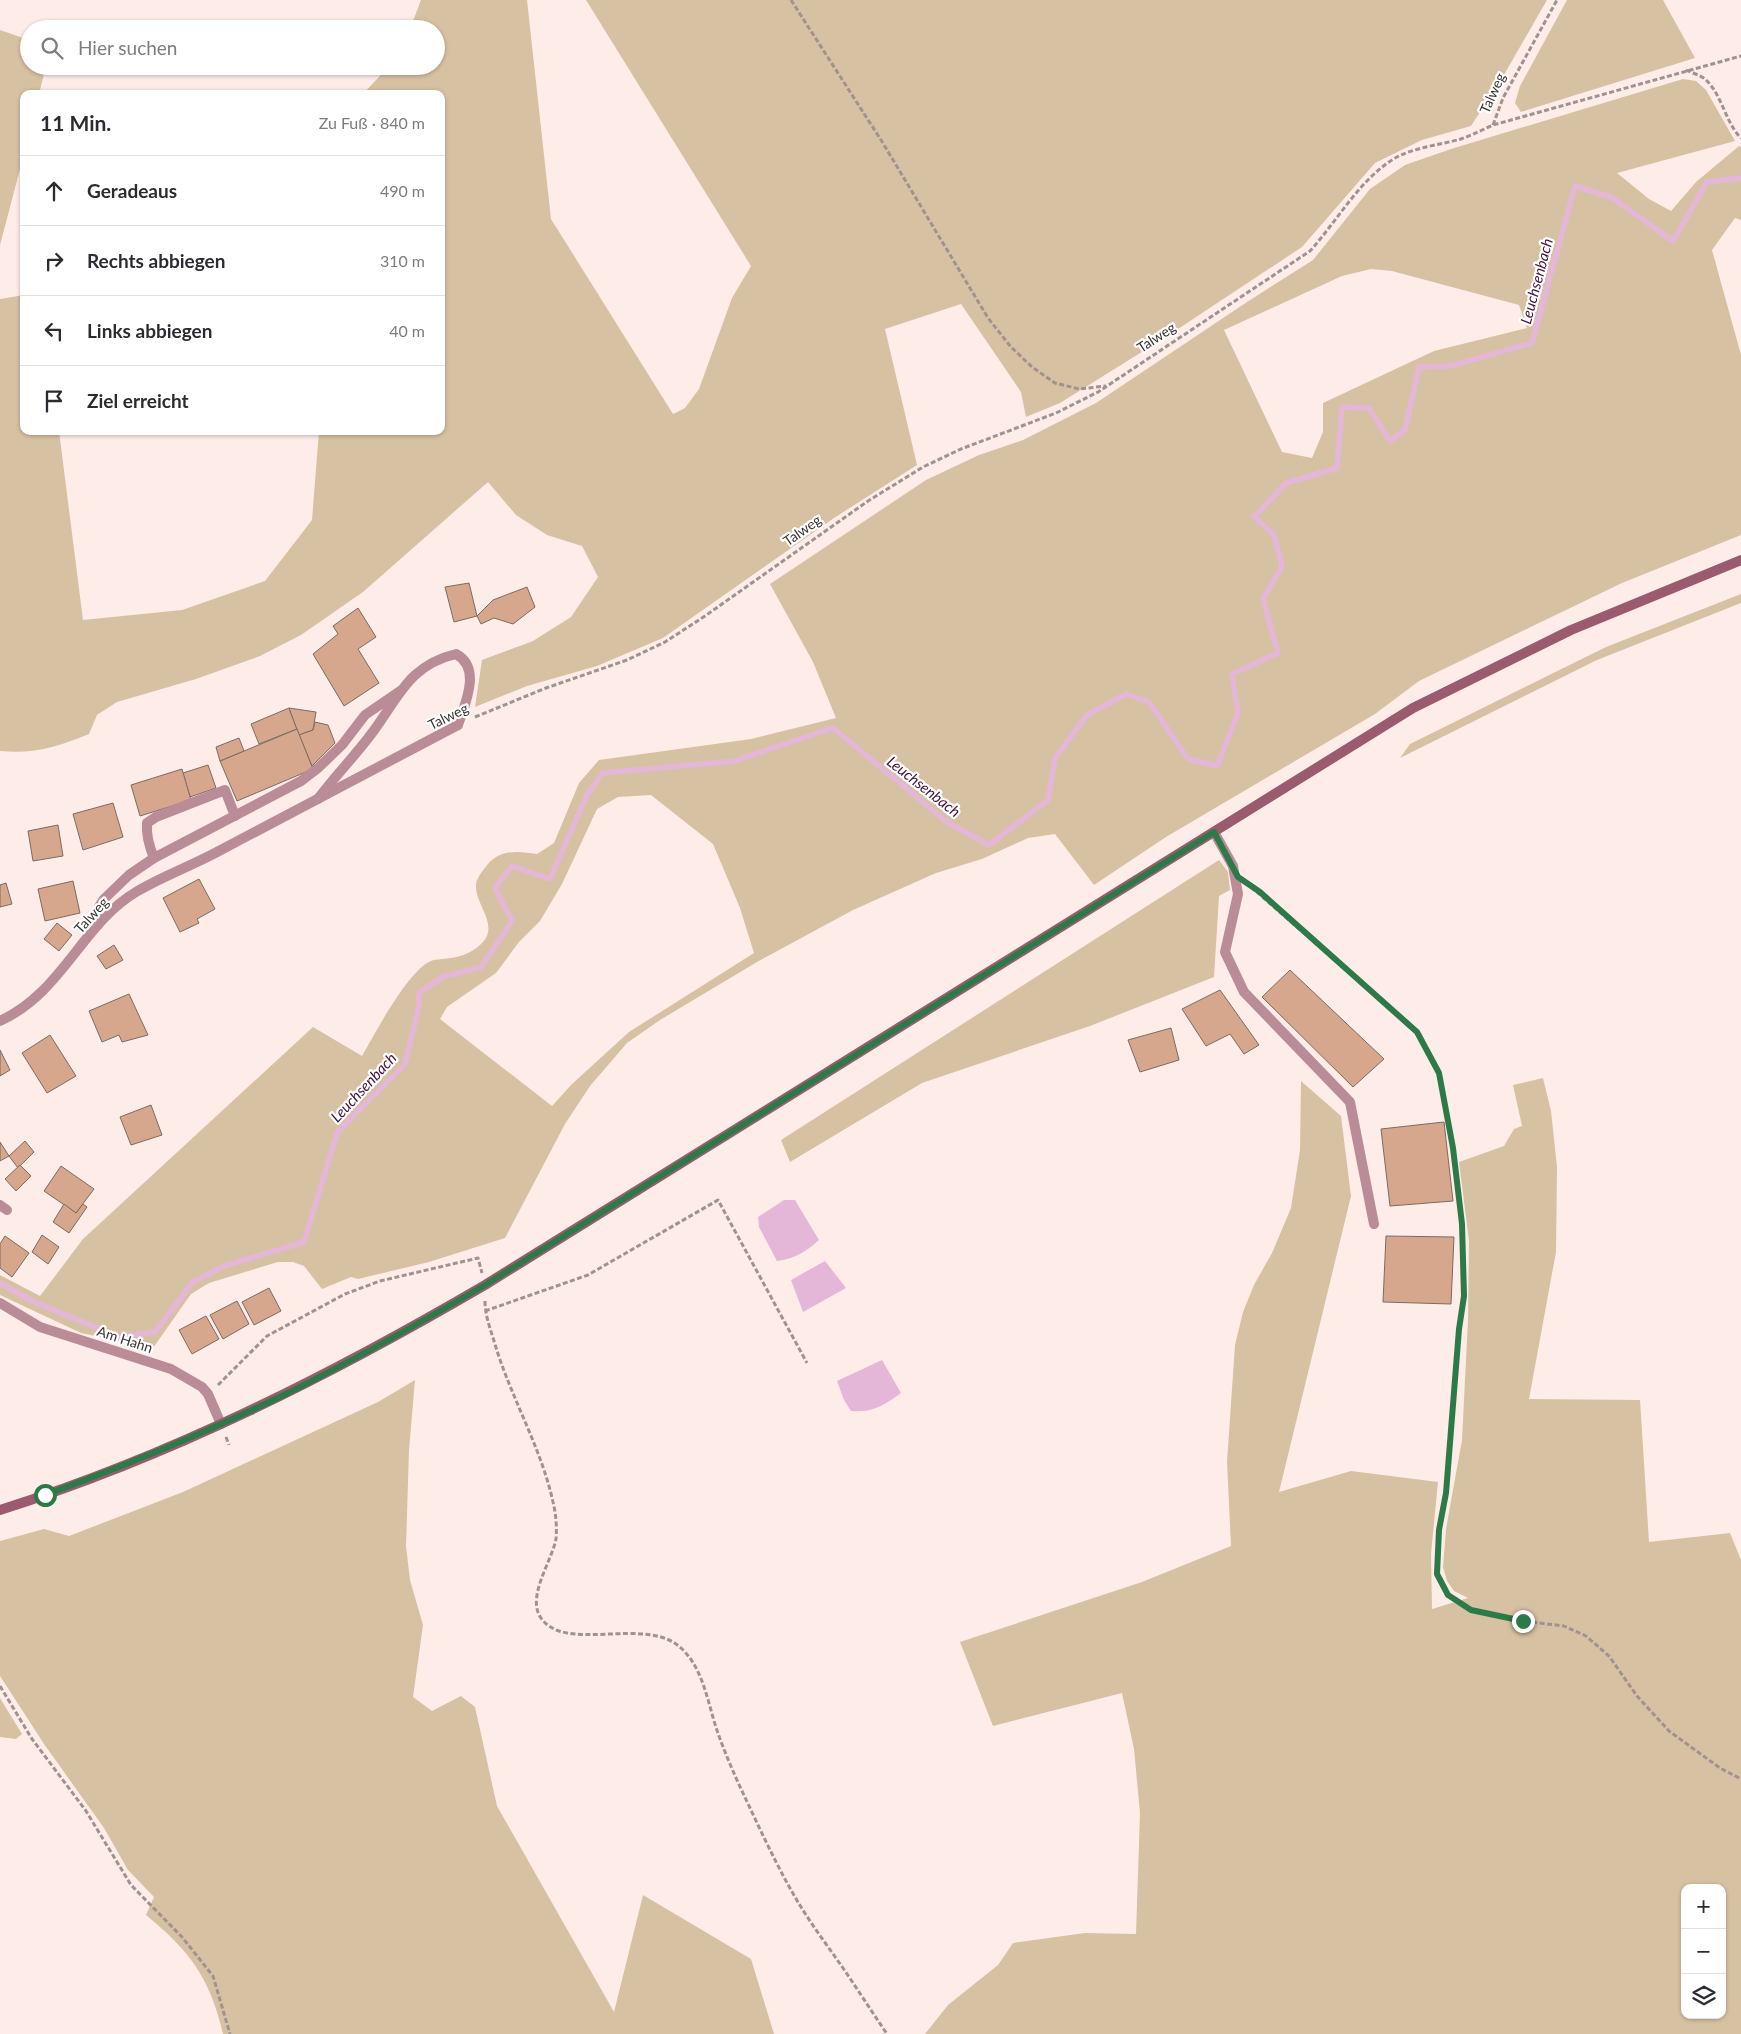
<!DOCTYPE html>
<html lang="de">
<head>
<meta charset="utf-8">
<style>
  body { margin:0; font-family:Lato,sans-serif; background:#f2f2f3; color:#2b2b33 }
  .controls { position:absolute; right:15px; bottom:15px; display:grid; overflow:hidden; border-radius:10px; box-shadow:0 1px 4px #0004 }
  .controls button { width:45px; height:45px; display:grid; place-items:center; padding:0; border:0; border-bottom:1px solid #e1e1e2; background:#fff; color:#2b2b33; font:25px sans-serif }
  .stop { position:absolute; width:15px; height:15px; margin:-11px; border:4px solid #2d7a49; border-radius:50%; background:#fff }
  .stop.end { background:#2d7a49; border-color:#fff; box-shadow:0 1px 5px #0008 }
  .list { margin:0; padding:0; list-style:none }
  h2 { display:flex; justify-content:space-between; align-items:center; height:65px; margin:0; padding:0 20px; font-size:21px }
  h2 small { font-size:16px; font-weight:400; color:#7c7c81 }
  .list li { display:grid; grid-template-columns:32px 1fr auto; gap:15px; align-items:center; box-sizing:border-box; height:70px; padding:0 20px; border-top:1px solid #e1e1e2 }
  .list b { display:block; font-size:19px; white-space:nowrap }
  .list em { font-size:16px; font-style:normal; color:#7c7c81 }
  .icon { flex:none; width:28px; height:28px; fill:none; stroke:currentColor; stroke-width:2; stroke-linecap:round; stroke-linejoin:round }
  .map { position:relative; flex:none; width:1741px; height:2034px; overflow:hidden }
  .search { position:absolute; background:#fff; box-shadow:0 1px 4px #0004; left:20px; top:20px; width:425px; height:55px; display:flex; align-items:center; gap:12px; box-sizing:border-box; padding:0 18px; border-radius:28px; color:#7c7c81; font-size:19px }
  .panel { position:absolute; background:#fff; box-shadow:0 1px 4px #0004; left:20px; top:90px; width:425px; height:345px; border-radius:10px }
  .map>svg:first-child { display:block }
</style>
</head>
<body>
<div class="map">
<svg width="1741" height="2034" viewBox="0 0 1741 2034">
  <rect width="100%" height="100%" fill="#feece9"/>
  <g fill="#d7c1a3" fill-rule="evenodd">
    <path d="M421 0H527L551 219 673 414 685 408 699 389 732 298 751 266 586 0H1547L1505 73 1471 126 1422 140 1375 163 1302 247 1169 335 1060 403 1026 417 1021 392 961 304 885 329 917 465 834 518 663 638 597 666 527 686 475 707 482 660 533 641 571 617 598 577 582 546 547 535 516 515 488 482 363 592 301 635 260 656 196 679 117 702 97 715 89 734C56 747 36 754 0 751V299L24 295V431H59L83 620 182 610 265 581 312 520 319 431H441V94H363L389 66H436V29H410Z"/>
    <path d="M1567 0H1663L1695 58 1521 112 1515 103 1520 86Z"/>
    <path d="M0 30 29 40V66H46L39 94H24V154L0 245Z"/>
    <path d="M1683 79 1696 81 1706 90 1735 141 1617 173 1649 199 1671 211 1696 182 1739 146 1741 147V220L1735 218 1712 250 1741 355V535L1622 583 1419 681 1375 714 1166 837 1094 885 1055 834 1028 838 982 859 936 873 853 910 757 962 660 1020 627 1043 590 1086 565 1124 505 1238 429 1262 358 1279 351 1277 322 1289 304 1266 293 1262H278L209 1283 191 1294 153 1348 81 1333 0 1295V1275L40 1296 83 1239 313 1027 362 1056C374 1035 409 969 431 961 434 959 439 960 442 959 456 958 470 955 481 944 501 925 474 905 476 884 477 877 484 869 488 864 501 849 519 851 537 854L554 843 579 783 599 760 751 739 836 718 813 662 770 584 926 480 979 455 1023 440 1096 403 1247 302 1313 260 1370 189 1405 165 1451 149ZM1371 269 1392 271 1519 305 1527 328 1434 351 1323 403V432L1312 458 1282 452 1224 330 1342 276ZM651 795 713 844 740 908 754 953 629 1032 572 1084 552 1106 440 1019 447 1007 496 973 519 942 540 921 562 884 597 809 618 797Z"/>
    <path d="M1741 594V603L1597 660 1400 758 1410 744 1606 647Z"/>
    <path d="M1219 860 1228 872 1230 890 1219 896 1214 977 1090 1026 922 1083 790 1162 781 1140Z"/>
    <path d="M1543 1078 1551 1111 1557 1167 1556 1252 1529 1399 1640 1400 1649 1542 1730 1533 1741 1560V2034H925L948 2005 998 1965 1013 1943 1085 1933 1136 1934 1140 1813 1134 1749 1122 1693 993 1726 960 1642 1142 1582 1231 1546 1227 1462 1235 1345 1243 1312 1254 1285 1272 1253 1291 1208 1300 1150 1301 1081 1341 1116 1351 1196 1279 1492 1351 1471 1438 1482 1431 1554 1432 1609 1468 1598 1454 1591 1447 1581 1443 1567 1446 1529 1462 1440 1468 1320 1469 1241 1459 1162 1504 1146 1514 1129 1522 1126 1513 1085ZM1685 1888H1722V2015H1685Z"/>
    <path d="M415 1380 409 1450 406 1546 410 1580 423 1625 413 1697 432 1711 461 1696 475 1707 497 1806 614 2012 643 1895 751 1959 774 2034H223C210 1978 190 1951 146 1915L154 1897 128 1870 104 1828 44 1744 0 1676V1541L44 1529 69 1536 183 1492 378 1402Z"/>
    <path d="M0 1698 22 1734 16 1739 0 1737Z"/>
  </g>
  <g fill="#e4b7d8">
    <path d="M784 1200H795L819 1240C807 1251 794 1259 777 1261L759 1227 758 1217Z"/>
    <path d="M825 1261 846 1288 803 1312 791 1280Z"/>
    <path d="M882 1360 901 1393C884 1405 873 1413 851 1411L844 1400 837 1381Z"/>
  </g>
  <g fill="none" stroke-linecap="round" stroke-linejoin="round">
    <path stroke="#e4b7d8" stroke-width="5.5" d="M0 1283 32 1301 119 1337 155 1332 193 1282 224 1266 304 1242 337 1133 405 1064 419 1006V993L442 977 481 967 512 921 495 888 512 866 550 879 587 795 603 773 734 761 833 728 947 822 989 845 1048 800 1055 758 1087 715 1126 694 1149 702 1188 759 1217 766 1238 713 1232 674 1278 653 1263 599 1282 566 1274 535 1254 517 1286 483 1337 468 1342 407 1369 408 1390 441 1405 430 1419 367 1450 366 1532 343 1575 186 1611 197 1673 241 1707 182 1741 178"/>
  </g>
  <g fill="#d6a78c" stroke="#7c6b62">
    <path d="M469 583 477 616 454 622 445 587Z"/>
    <path d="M527 587 535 607 513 624 494 618 481 624 477 616 493 600Z"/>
    <path d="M358 608 376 637 358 649 379 683 344 706 313 654 338 634 333 626Z"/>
    <path d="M289 708 297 729 259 744 251 724Z"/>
    <path d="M289 708 316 712 313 730 299 735Z"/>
    <path d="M315 722 328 725 335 743 312 766 299 735 313 730Z"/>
    <path d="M297 729 313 769 237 801 220 761Z"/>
    <path d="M239 738 244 751 220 761 216 747Z"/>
    <path d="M208 765 216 788 190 797 183 773Z"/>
    <path d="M182 769 191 800 140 816 131 785Z"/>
    <path d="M113 803 123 837 83 850 73 814Z"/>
    <path d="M58 825 63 856 33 861 28 831Z"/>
    <path d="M199 879 215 909 197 919 199 923 180 932 163 898Z"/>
    <path d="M73 881 80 913 45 921 38 889Z"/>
    <path d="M6 883 12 904 0 907V885Z"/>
    <path d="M57 923 72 935 59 951 44 939Z"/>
    <path d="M114 945 123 960 106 969 97 956Z"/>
    <path d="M1290 970 1384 1059 1353 1087 1262 997Z"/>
    <path d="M1220 990 1259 1045 1244 1054 1230 1034 1206 1046 1182 1009Z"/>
    <path d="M129 994 148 1035 122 1042 119 1035 102 1042 89 1011Z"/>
    <path d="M1171 1028 1179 1060 1140 1072 1128 1040Z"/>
    <path d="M50 1035 76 1076 47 1093 22 1053Z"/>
    <path d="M0 1050 10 1070 0 1076Z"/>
    <path d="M151 1105 162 1135 131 1145 120 1117Z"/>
    <path d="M1444 1122 1453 1201 1390 1206 1381 1129Z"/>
    <path d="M25 1141 34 1152 18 1168 9 1156Z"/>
    <path d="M0 1142 9 1156 0 1161Z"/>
    <path d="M20 1165 31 1176 16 1191 5 1179Z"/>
    <path d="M61 1166 94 1189 76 1213 44 1191Z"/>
    <path d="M64 1204 76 1213 83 1204 87 1207 69 1233 53 1222Z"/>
    <path d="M42 1235 59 1247 48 1264 32 1252Z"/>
    <path d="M5 1236 29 1253 12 1277 0 1268V1244Z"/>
    <path d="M1386 1236 1454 1237 1451 1304 1383 1302Z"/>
    <path d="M269 1288 281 1311 254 1325 242 1302Z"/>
    <path d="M237 1301 249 1324 223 1339 210 1315Z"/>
    <path d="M206 1316 219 1339 192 1354 179 1330Z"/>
  </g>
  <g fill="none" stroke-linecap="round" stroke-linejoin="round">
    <g stroke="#a09290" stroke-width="3" stroke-dasharray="5 2.5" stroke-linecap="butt">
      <path d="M791 0 881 140 988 318 1011 347 1032 367 1055 383 1079 389 1106 386"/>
      <path d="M1686 70C1692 73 1700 75 1705 79 1722 94 1725 122 1741 138"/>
      <path d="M1493 125 1503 98 1557 0"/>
      <path d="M475 717 546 688 627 660 665 642 705 616 868 501 923 467 961 449 1056 413 1098 392 1310 251C1338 220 1359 180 1395 158 1415 147 1440 145 1461 139 1472 135 1482 130 1493 125L1741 56"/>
      <path d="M1251 887 1417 1032 1439 1073 1453 1148 1462 1224 1464 1296 1459 1329 1446 1493 1439 1530 1437 1574 1448 1595 1471 1610 1523 1621 1564 1626 1586 1636 1609 1656 1637 1696 1669 1731 1720 1768 1741 1779"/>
      <path d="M485 1301C485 1315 490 1328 494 1341 510 1396 541 1447 553 1502 556 1514 557 1527 556 1539 552 1561 526 1597 541 1618 566 1654 646 1615 681 1648 705 1670 708 1707 719 1736 728 1761 739 1785 750 1808 766 1842 782 1876 801 1907 814 1928 829 1948 843 1968 858 1990 872 2012 887 2034"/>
      <path d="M485 1311 588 1275 718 1200 807 1363"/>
      <path d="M218 1385 267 1336 345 1294 380 1281 478 1258 482 1273"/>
      <path d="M226 1437 229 1445"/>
      <path d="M0 1686 32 1739 86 1811 131 1885 182 1937 213 1976 230 2034"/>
    </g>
    <g stroke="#b98c98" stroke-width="10">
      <path d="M318 799C335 776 355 756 372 733 399 697 409 665 456 654 482 668 465 704 458 725"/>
      <path d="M1214 832 1233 866 1238 894 1225 952 1244 992 1350 1102 1374 1224"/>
      <path d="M154 858C149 846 146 836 147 823L156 817 225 790 235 816"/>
      <path d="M98 925 99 907 104 899 129 875 154 858 301 781 318 768 342 745 365 715 400 691"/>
    </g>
    <g stroke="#b98c98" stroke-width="10">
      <path d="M0 1021C63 992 82 924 136 892 161 877 191 866 217 852 297 810 377 767 458 725"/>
      <path d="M0 1205 7 1210"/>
      <path d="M0 1303 40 1327 171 1369 202 1387 208 1394 221 1424"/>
    </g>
    <path stroke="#9b5b6e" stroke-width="10" d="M0 1510C171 1456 331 1375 485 1285L1413 708 1571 630 1741 560"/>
  </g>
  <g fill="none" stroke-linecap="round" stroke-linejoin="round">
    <path stroke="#2d7a49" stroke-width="6" d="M45 1495C127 1465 207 1432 286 1394 354 1360 420 1323 485 1285L1214 832 1238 877 1260 892 1417 1032 1439 1073 1453 1148 1462 1224 1464 1296 1459 1329 1446 1493 1439 1530 1437 1574 1448 1595 1471 1610 1523 1621"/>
  </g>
  <g text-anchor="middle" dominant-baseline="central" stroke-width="4.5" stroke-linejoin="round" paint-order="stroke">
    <g font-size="14" fill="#3b3231" stroke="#fff">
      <text transform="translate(1492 93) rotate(-66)">Talweg</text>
      <text transform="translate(1156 337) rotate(-33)">Talweg</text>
      <text transform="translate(802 530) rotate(-35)">Talweg</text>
      <text transform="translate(448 716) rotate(-26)">Talweg</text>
      <text transform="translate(91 915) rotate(-48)">Talweg</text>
      <text transform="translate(125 1339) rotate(18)">Am Hahn</text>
    </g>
    <g font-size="15" font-style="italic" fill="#45113c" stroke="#fff">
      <text transform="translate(1536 281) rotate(-75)">Leuchsenbach</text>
      <text transform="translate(924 786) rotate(38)">Leuchsenbach</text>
      <text transform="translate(363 1087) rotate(-47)">Leuchsenbach</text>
    </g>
  </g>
</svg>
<div class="controls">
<button>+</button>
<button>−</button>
<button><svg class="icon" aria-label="layers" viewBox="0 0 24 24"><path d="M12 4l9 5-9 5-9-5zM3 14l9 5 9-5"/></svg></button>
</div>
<div class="stop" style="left:45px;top:1495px"></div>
<div class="stop end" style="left:1523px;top:1621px"></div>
<div class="search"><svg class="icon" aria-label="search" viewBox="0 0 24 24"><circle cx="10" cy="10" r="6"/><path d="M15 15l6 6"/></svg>Hier suchen</div>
<section class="panel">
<h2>11 Min.<small>Zu Fuß · 840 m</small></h2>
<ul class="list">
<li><svg class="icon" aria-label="ahead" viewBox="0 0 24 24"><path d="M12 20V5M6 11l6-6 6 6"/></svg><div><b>Geradeaus</b></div><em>490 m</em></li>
<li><svg class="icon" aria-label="right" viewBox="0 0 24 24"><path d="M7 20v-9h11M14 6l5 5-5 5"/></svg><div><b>Rechts abbiegen</b></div><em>310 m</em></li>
<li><svg class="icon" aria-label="left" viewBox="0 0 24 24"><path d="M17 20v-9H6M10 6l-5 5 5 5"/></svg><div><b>Links abbiegen</b></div><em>40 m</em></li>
<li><svg class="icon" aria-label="arrive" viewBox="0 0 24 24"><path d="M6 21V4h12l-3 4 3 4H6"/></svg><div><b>Ziel erreicht</b></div></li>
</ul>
</section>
</div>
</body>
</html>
